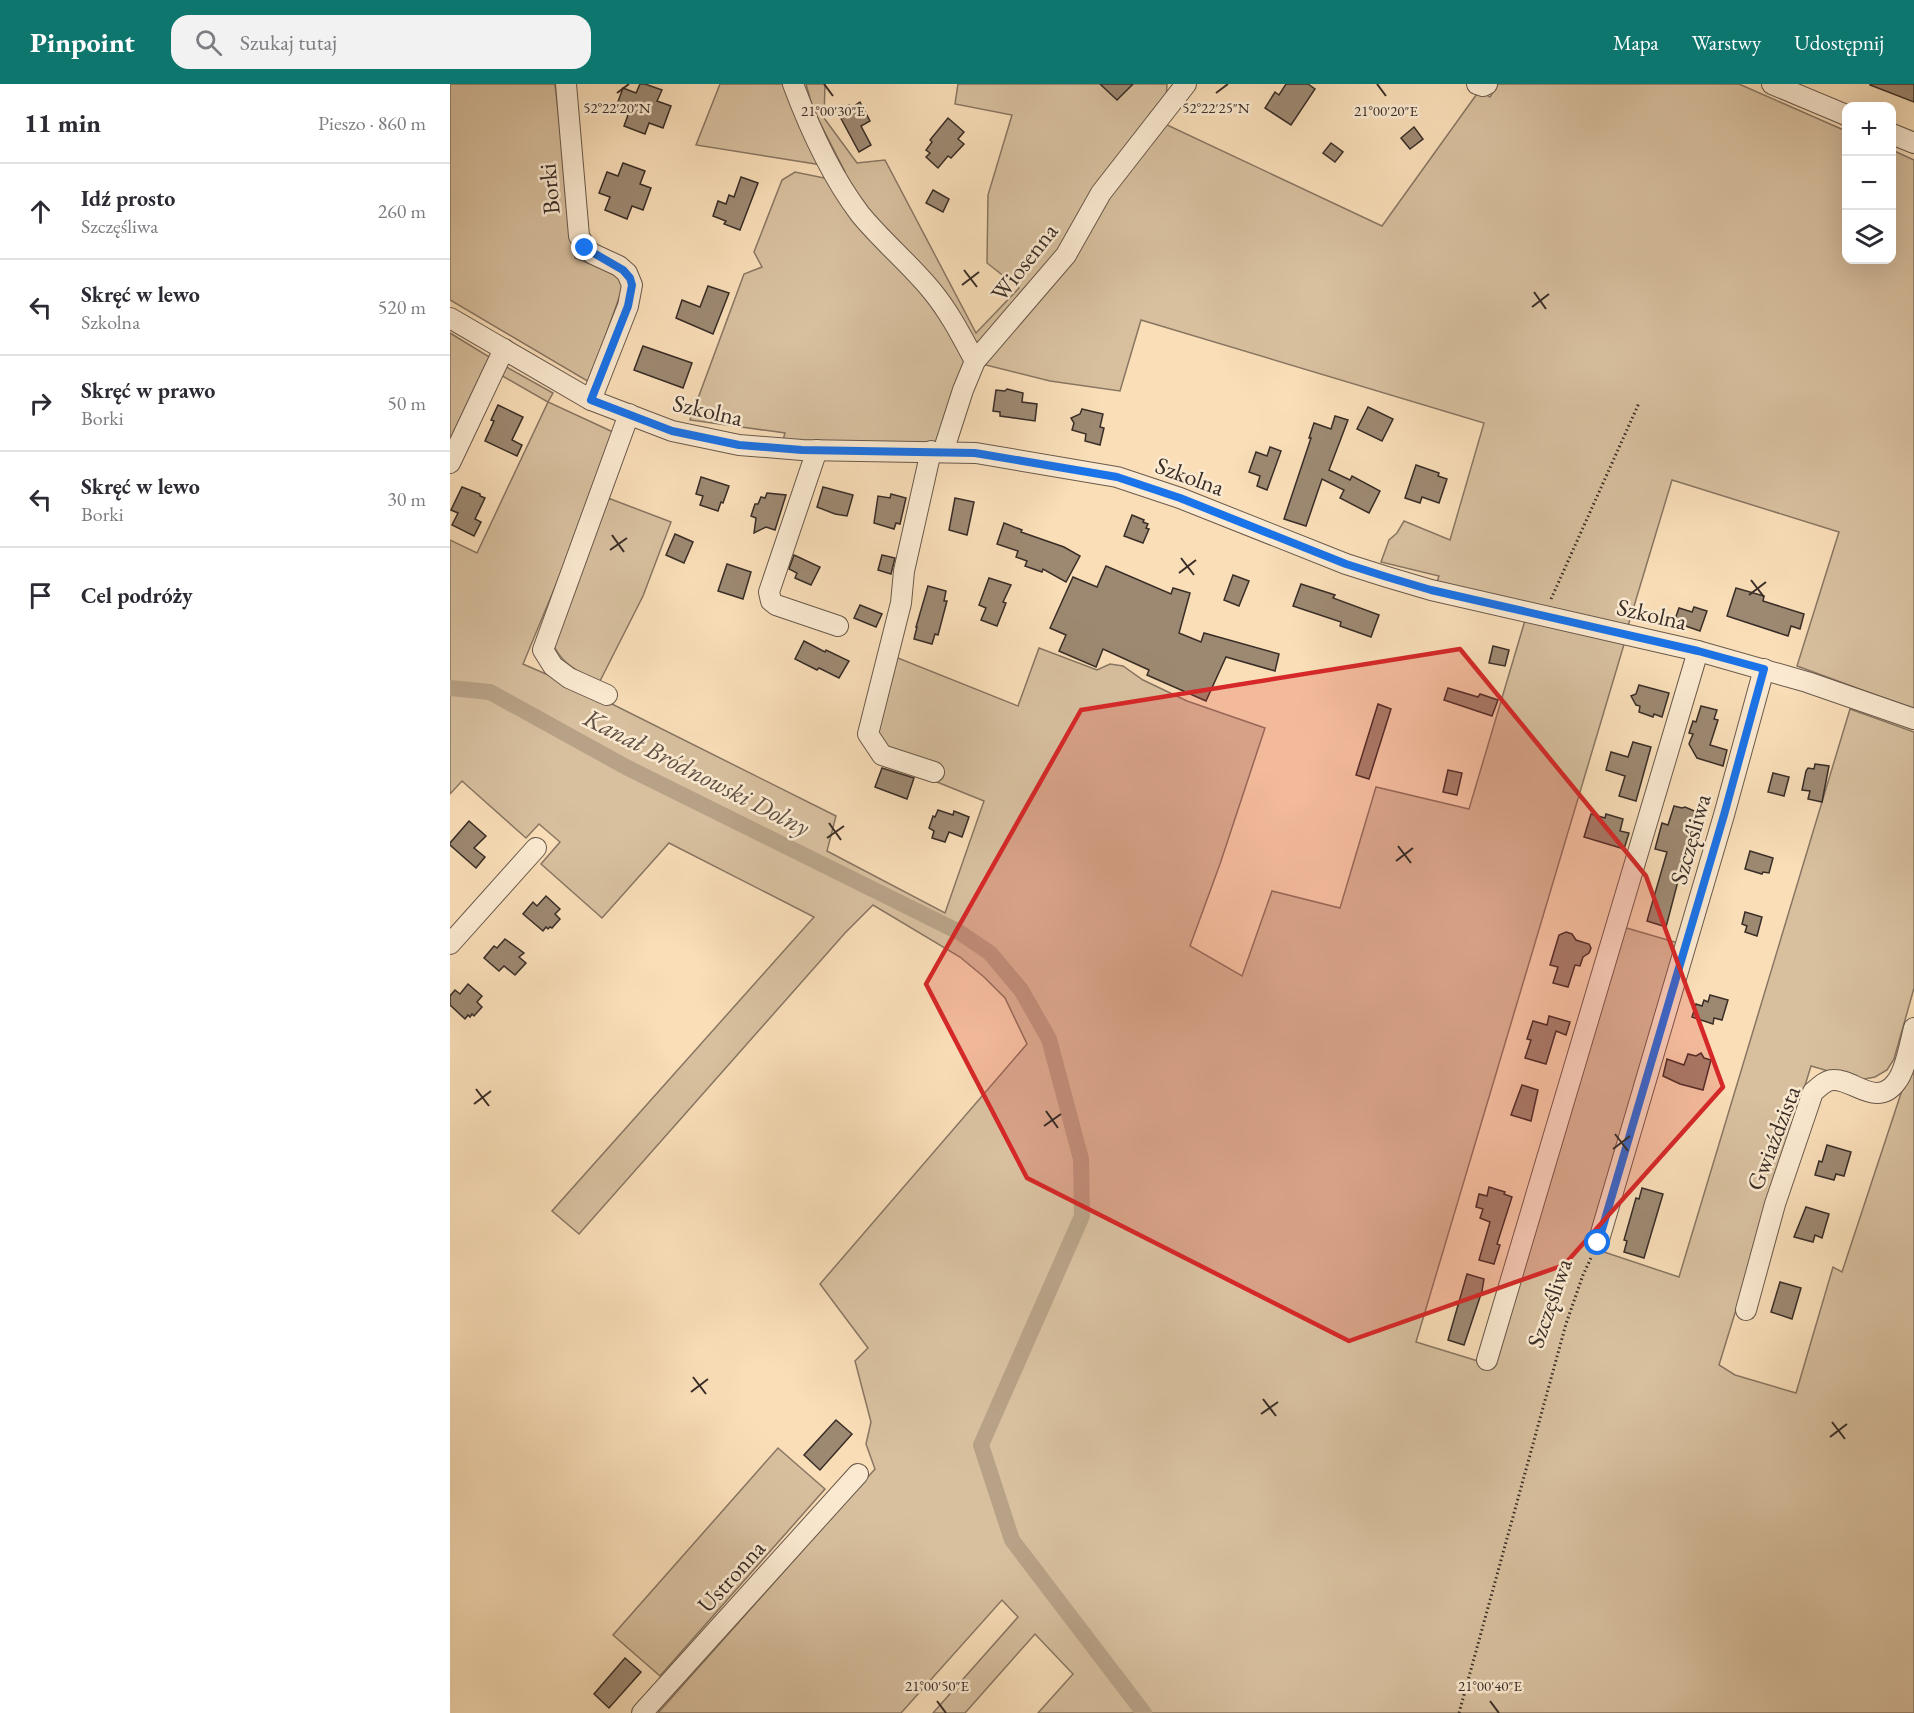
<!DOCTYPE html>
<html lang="pl">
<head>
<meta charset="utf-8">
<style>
  body { margin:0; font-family:"EB Garamond",serif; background:#f2f2f3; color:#2b2b33 }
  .controls { position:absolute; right:18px; top:18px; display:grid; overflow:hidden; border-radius:12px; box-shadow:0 6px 24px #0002 }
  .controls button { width:54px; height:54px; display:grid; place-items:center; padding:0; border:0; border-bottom:2px solid #e1e1e2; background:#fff; color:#2b2b33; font:30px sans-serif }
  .stop { position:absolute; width:18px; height:18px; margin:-14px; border:4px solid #1a73e8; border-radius:50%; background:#fff }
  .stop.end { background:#1a73e8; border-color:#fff; box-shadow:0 2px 6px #0008 }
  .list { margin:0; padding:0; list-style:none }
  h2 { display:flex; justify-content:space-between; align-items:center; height:78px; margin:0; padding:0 24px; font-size:26px }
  h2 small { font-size:20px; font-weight:400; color:#7c7c81 }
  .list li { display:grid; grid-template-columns:39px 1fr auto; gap:18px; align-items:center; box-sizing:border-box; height:96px; padding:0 24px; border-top:2px solid #e1e1e2 }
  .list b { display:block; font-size:22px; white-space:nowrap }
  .list p { margin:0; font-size:20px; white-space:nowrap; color:#7c7c81 }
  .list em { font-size:20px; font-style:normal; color:#7c7c81 }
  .icon { flex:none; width:33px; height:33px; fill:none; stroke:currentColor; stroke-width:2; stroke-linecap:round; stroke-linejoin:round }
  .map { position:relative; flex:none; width:1464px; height:1629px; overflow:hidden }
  header { display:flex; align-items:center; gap:36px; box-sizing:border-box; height:84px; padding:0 30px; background:#0f766e; color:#fff }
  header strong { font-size:28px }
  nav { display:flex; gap:33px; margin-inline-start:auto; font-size:21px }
  .search { width:420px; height:54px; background:#f2f2f3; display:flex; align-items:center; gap:15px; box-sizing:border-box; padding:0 21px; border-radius:18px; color:#7c7c81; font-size:22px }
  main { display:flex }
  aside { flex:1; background:#fff }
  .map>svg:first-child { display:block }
</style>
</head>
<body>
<header>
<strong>Pinpoint</strong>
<div class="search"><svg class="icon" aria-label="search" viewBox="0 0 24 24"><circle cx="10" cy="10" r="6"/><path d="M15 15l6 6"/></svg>Szukaj tutaj</div>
<nav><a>Mapa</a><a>Warstwy</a><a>Udostępnij</a></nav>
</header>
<main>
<aside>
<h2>11 min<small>Pieszo · 860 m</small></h2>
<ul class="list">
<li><svg class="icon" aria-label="ahead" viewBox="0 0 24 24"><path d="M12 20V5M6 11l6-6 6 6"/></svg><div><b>Idź prosto</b><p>Szczęśliwa</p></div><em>260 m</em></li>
<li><svg class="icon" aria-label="left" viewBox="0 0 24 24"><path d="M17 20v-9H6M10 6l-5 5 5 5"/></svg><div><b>Skręć w lewo</b><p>Szkolna</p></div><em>520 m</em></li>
<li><svg class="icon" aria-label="right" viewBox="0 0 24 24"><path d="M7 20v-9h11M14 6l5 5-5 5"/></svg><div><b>Skręć w prawo</b><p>Borki</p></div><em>50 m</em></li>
<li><svg class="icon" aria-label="left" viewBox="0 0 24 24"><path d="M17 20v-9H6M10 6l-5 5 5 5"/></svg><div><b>Skręć w lewo</b><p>Borki</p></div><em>30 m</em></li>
<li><svg class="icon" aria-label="arrive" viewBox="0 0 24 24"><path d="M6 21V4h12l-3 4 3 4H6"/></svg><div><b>Cel podróży</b></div></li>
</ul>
</aside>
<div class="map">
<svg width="1464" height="1629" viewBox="0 0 1464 1629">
  <rect width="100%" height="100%" fill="#f9deb8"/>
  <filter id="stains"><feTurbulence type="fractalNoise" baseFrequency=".00333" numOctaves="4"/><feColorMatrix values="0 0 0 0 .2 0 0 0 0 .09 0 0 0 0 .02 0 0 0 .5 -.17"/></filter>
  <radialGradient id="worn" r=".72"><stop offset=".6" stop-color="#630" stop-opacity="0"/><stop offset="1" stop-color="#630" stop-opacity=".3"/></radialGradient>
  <g fill="#d8c09f" stroke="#887663" stroke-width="1.5">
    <path d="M0 0H105L125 174 169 191 174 200 139 298 0 216Z"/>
    <path d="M270 0H337L372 81 246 61Z"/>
    <path d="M356 0H375L374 34 407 79 435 76 526 249 569 204 537 179 538 111 562 31 505 20 508 0H717L715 40 932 142 1029 7 1040 13 1048 0H1289L1396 47V176H1442V66L1464 76V625L1347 582 1389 448 1222 396 1178 542 987 498 989 492 931 478 939 456 947 449 954 437 1000 456 1034 339 691 236 670 307 600 297 536 281H513L489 355 484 360 333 356 335 349 240 336 294 190 312 183 304 168 332 96 345 88 379 95 395 88 363 25Z"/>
    <path d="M0 249 41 274 0 360Z"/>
    <path d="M53 281 103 309 98 318 163 348 144 409 73 580 144 611 386 732 377 767 495 829 534 717 487 698 492 687 436 666 426 642 443 572 568 622 589 564 647 586 660 580 673 582 693 596 737 617 815 644 770 780 740 862 792 892 822 807 890 824 926 703 1019 725 1076 533 1175 557 966 1258 1028 1277 1173 843 1228 859 1139 1163 1229 1193 1400 625 1464 648V904L1444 975 1437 986 1425 993 1409 996 1361 982 1269 1281 1285 1291 1346 1309 1383 1183 1392 1188 1464 970V1629H588L623 1590 585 1550 515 1629H483L568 1533 552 1516 451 1629H208L425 1385 416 1360 421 1338 405 1277 418 1264 370 1200 577 960 555 914 534 893 510 873 423 821 395 849 129 1150 102 1127 364 833 219 759 152 834 91 780 110 758 89 740 76 754 12 697 0 710V456L27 469 98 318 49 290Z"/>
    <path d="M158 414 221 438 193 512 149 599C127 586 112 582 101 556Z"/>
    <path d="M328 1364 375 1405 210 1592 163 1551Z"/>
  </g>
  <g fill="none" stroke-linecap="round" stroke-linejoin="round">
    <path stroke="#b8a287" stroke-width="16" d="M0 604 40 608 176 683 509 848 540 869 571 906 599 955 631 1075 632 1132 531 1361 562 1456 694 1629"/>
  </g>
  <g fill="#9d8972" stroke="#392d27" stroke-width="1.5">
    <path d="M190 0H195L212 6 207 17 221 22 213 44 199 39 195 50 174 42 178 31 165 26 173 4 186 9Z"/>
    <path d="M650 0H683L667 16Z"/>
    <path d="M836 0H858L865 5 841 41 815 24 825 8 829 11Z"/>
    <path d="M1420 0H1464V18L1420 1Z"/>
    <path d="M410 18 420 37 411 42 421 61 409 68 387 27 399 21 401 24Z"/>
    <path d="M498 34 514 48 508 55 514 60 501 74 498 72 488 84 476 73 480 69 476 66 482 58 480 56Z"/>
    <path d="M964 43 973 55 960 65 951 54Z"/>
    <path d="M881 59 893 68 885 78 873 69Z"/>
    <path d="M173 79 195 87 190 100 201 104 193 126 182 122 177 135 155 126 160 113 149 109 157 88 168 92Z"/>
    <path d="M291 93 308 99 290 146 274 140 276 137 263 132 268 117 276 120 279 111 284 113Z"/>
    <path d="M483 106 499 115 493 128 476 119Z"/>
    <path d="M258 202 279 209 263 250 226 234 232 216 250 223Z"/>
    <path d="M193 262 242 279 233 304 184 286Z"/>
    <path d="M557 305 573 309 572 318 587 320 585 337 550 332V328L543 327 546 306 555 307Z"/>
    <path d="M48 321 73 333 62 356 72 361 67 372 35 357 44 337 41 336Z"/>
    <path d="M918 323 943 335 932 357 907 345Z"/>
    <path d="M632 325 653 330 650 343 654 344 650 361 635 357 636 350 622 346 624 339 621 334 630 330Z"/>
    <path d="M885 332 898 336 879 386 900 396 902 392 930 407 919 429 890 414 894 406 872 395 856 442 834 435 861 354H859L864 339 881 345Z"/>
    <path d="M820 363 831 367 817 406 807 402 810 392 799 388 806 368 817 372Z"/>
    <path d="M966 381 989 389 988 392 997 395 989 419 972 413 970 419 955 414Z"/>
    <path d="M251 393 279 402 273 419 271 418 268 427 250 421 253 412 246 410Z"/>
    <path d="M12 403 30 410V412L35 414 25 435 31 438 24 452 2 441 8 429 1 426Z"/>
    <path d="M373 403 403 411 397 432 385 430 367 423Z"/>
    <path d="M317 409 336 411 325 446 316 443 304 449 306 434 301 432 305 420H308L311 413 315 414Z"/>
    <path d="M441 410 456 414 450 440 446 439 444 445 424 439 428 412 440 414Z"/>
    <path d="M505 414 524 418 517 451 499 446Z"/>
    <path d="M682 431 694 436 693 438 698 440 696 444 699 445 693 459 674 452Z"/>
    <path d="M554 439 572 446 571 448 614 463 630 472 616 498 593 485 592 488 575 482 577 477 566 473 568 467 547 460Z"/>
    <path d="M225 450 243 458 234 479 216 471Z"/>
    <path d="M344 471 370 483 361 501 345 494 347 489 339 485Z"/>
    <path d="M432 471 445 474 441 490 428 486Z"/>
    <path d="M277 480 301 488 293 515 268 507Z"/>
    <path d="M656 482 721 510 723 504 740 509 729 549 751 558 754 549 829 570 825 587 776 573 756 617 697 591 699 586 653 565 646 583 609 567 616 551 600 544 623 493 647 503Z"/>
    <path d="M783 491 799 497 789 522 774 516Z"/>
    <path d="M539 494 561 501 553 518 556 519 547 542 531 536 536 524 529 521Z"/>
    <path d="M851 500 885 511 883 514 929 531 921 553 890 542 891 538 843 522Z"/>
    <path d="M478 502 496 507 494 517H497L488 551 485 550 482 560 464 555 467 543H466Z"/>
    <path d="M1286 504 1314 512 1313 517 1354 530 1350 545 1341 542 1338 552 1277 532Z"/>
    <path d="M410 521 432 530 426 543 404 534Z"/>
    <path d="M1244 523 1257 527 1250 547 1224 538 1229 524 1242 528Z"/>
    <path d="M354 557 375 568 376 566 399 577 389 594 369 584 367 586 345 575Z"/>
    <path d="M1043 562 1059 566 1055 582 1039 579Z"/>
    <path d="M1189 601 1219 609 1212 633 1204 630 1203 633 1189 628 1190 622 1186 621 1181 612 1186 610Z"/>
    <path d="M998 604 1028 613 1030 610 1048 616 1042 632 994 616Z"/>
    <path d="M928 620 941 625 919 695 906 691Z"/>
    <path d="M1251 622 1267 626 1264 635 1268 636 1260 661 1277 666 1273 682 1247 674 1239 660 1243 650 1239 649 1243 637 1246 638Z"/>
    <path d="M1183 658 1201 663 1186 717 1169 712 1175 692 1156 686 1161 668 1178 673Z"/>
    <path d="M1365 680 1379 682 1372 718 1358 715 1360 707 1352 706 1356 687 1358 684 1364 685Z"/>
    <path d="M432 684 464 694 457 715 425 703Z"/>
    <path d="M998 686 1012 689 1007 711 993 708Z"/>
    <path d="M1323 689 1339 693 1334 712 1318 708Z"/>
    <path d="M1224 722 1232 724 1235 723 1249 729 1238 759 1216 843 1197 837 1217 768 1205 765 1212 739 1218 741Z"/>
    <path d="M488 726 503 731 504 727 519 733 512 753 499 748 495 758 482 754 484 747 479 744 483 732 485 733Z"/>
    <path d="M1141 730 1155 734 1156 730 1173 735 1170 747 1179 749 1174 765 1134 753Z"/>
    <path d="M19 737 36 752 24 764 35 773 26 784 0 761V759Z"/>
    <path d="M1300 767 1323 774 1319 789 1313 788 1312 790 1295 785Z"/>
    <path d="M96 812 110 825 105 830 110 835 102 844 100 843 98 845 96 843 93 847 73 830 83 818 87 822Z"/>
    <path d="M1295 828 1312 833 1307 852 1295 848 1297 842 1292 840Z"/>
    <path d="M1116 848 1122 850 1126 856 1139 860 1141 864 1139 869 1133 873 1130 882 1125 881 1118 903 1103 899 1108 883 1100 881 1109 851Z"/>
    <path d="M55 855 74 869 69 873 76 879 65 891 54 882 49 887 34 874 44 862 47 864Z"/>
    <path d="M18 900 32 912 27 918 32 923 24 932 22 930 20 933 18 931 15 935 0 921V912L5 906 10 910Z"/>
    <path d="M1260 911 1278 916 1272 936 1264 934 1263 940 1242 933 1246 920 1252 922 1254 916 1258 918Z"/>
    <path d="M1099 932 1120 938 1116 951 1106 947 1096 980 1075 974 1081 956 1077 955 1083 937 1097 941Z"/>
    <path d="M1251 969 1254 974 1261 976 1253 1006 1230 1000 1213 992 1217 975 1234 981 1238 970 1246 972Z"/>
    <path d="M1072 1001 1088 1006 1081 1037 1061 1031Z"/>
    <path d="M1377 1061 1401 1068 1394 1092 1386 1090 1384 1096 1365 1091 1369 1077 1372 1078Z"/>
    <path d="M1039 1103 1055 1108 1054 1110 1062 1113 1047 1160 1050 1161 1044 1180 1029 1176 1040 1138 1030 1134 1033 1125 1026 1123 1029 1110 1037 1112Z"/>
    <path d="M1192 1104 1213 1110 1194 1174 1174 1168 1177 1157 1174 1156 1186 1114 1189 1115Z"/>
    <path d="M1356 1123 1379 1130 1372 1154 1365 1151 1363 1158 1344 1153Z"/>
    <path d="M1017 1190 1034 1195 1032 1207 1014 1261 998 1256Z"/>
    <path d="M1330 1198 1351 1204 1342 1235 1321 1228Z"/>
    <path d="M386 1336 402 1350 370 1386 354 1371Z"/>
    <path d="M175 1574 191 1588 159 1624 144 1610Z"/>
  </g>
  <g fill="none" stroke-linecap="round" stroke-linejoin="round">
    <g stroke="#69594b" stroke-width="22">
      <g id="minor">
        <path d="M116 0 129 152 136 164 143 170 169 182 177 189 182 201 178 222 141 316"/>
        <path d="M343 0C359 43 382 93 410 130 432 157 460 180 482 207 500 229 512 253 525 277"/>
        <path d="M1027 0 1033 2 1037 0"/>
        <path d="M1322 0 1396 31"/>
        <path d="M1442 50 1464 59"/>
        <path d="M0 234 141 316 222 347 289 361 352 366 526 369 667 393 730 414 896 480 937 493 981 506 1248 567 1357 598 1464 635"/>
        <path d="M367 366 319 508 321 517 326 521 388 542"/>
        <path d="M481 367 454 487 451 519 418 650 432 671 484 688"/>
        <path d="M493 368 513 306 525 277 616 171 651 109 736 0"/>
        <path d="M0 379 54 265"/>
        <path d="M157 611 119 594 103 582 93 566 179 330"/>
        <path d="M0 860 86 764"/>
        <path d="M1148 1159 1274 731 1314 585"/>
        <path d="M1296 1226 1325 1120 1363 1008C1369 1003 1376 996 1383 996 1404 995 1427 1025 1447 997 1456 985 1460 959 1464 944"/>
        <path d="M1037 1276 1248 567"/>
        <path d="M192 1629 408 1390"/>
      </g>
    </g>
    <g stroke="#392d27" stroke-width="3" stroke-dasharray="1.5 3" stroke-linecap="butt">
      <path d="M1101 515 1189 319"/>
      <path d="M1009 1629 1116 1240 1133 1191 1141 1174"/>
    </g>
    <use href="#minor" stroke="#fbead1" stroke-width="20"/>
  </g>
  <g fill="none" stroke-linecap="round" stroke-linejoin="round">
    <path stroke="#1a73e8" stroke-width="8" d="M135 164 173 186 180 194 182 201 178 222 141 316 222 347 289 361 352 366 525 369 667 393 730 414 896 480 937 493 981 506 1248 567 1314 585 1274 731 1148 1159"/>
  </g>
  <path fill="#d62828" fill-opacity="0.2" stroke="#d62828" stroke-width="4.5" stroke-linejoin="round" d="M1010 565 1196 792 1273 1003 1114 1181 899 1257 577 1094 476 900 631 626Z"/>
  <path fill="none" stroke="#392d27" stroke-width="2" d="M374 0 383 12M927 0 936 12M167 9 179 0M766 9 778 0M514 186 527 203M512 201 529 188M1084 208 1096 225M1082 223 1099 210M162 451 174 468M160 466 177 454M731 474 744 491M729 489 746 476M1301 496 1314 513M1299 511 1316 498M379 739 391 756M377 754 394 742M948 762 961 779M946 777 963 764M26 1005 39 1022M24 1020 41 1007M596 1027 608 1044M594 1042 611 1030M1165 1050 1178 1067M1163 1065 1180 1052M243 1293 256 1310M241 1308 258 1295M813 1315 826 1332M811 1330 828 1318M1382 1338 1395 1355M1380 1353 1397 1340M487 1617 496 1629M1040 1617 1049 1629"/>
  <g text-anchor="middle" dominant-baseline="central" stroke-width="5" stroke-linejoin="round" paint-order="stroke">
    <g font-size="24" fill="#392d27" stroke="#fbead1">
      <text transform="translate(99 105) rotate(-95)">Borki</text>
      <text transform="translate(574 178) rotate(-52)">Wiosenna</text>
      <text transform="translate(258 326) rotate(13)">Szkolna</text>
      <text transform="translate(740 392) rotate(20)">Szkolna</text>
      <text transform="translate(1202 530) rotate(13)">Szkolna</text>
      <text transform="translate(1240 755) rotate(-74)">Szczęśliwa</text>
      <text transform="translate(1323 1054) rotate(-69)">Gwiaździsta</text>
      <text transform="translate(1099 1219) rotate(-71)">Szczęśliwa</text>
      <text transform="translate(281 1492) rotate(-48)">Ustronna</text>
    </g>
    <g font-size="26" font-style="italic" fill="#5f5044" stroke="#fbead1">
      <text transform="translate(247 688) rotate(27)">Kanał Bródnowski Dolny</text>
    </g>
  </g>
  <g font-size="15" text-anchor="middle" fill="#392d27" stroke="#fbead1" stroke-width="5" stroke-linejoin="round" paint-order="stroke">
    <text x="167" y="29">52°22'20"N</text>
    <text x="766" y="29">52°22'25"N</text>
    <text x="383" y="32">21°00'30"E</text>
    <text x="936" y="32">21°00'20"E</text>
    <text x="487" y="1607">21°00'50"E</text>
    <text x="1040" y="1607">21°00'40"E</text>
  </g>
  <rect width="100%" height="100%" filter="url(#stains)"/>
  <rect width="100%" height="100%" fill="url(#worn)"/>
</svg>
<div class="controls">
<button>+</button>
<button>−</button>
<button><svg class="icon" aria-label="layers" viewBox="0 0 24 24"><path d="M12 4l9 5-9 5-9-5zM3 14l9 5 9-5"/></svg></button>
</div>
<div class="stop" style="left:1148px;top:1159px"></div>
<div class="stop end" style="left:135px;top:164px"></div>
</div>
</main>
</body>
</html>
